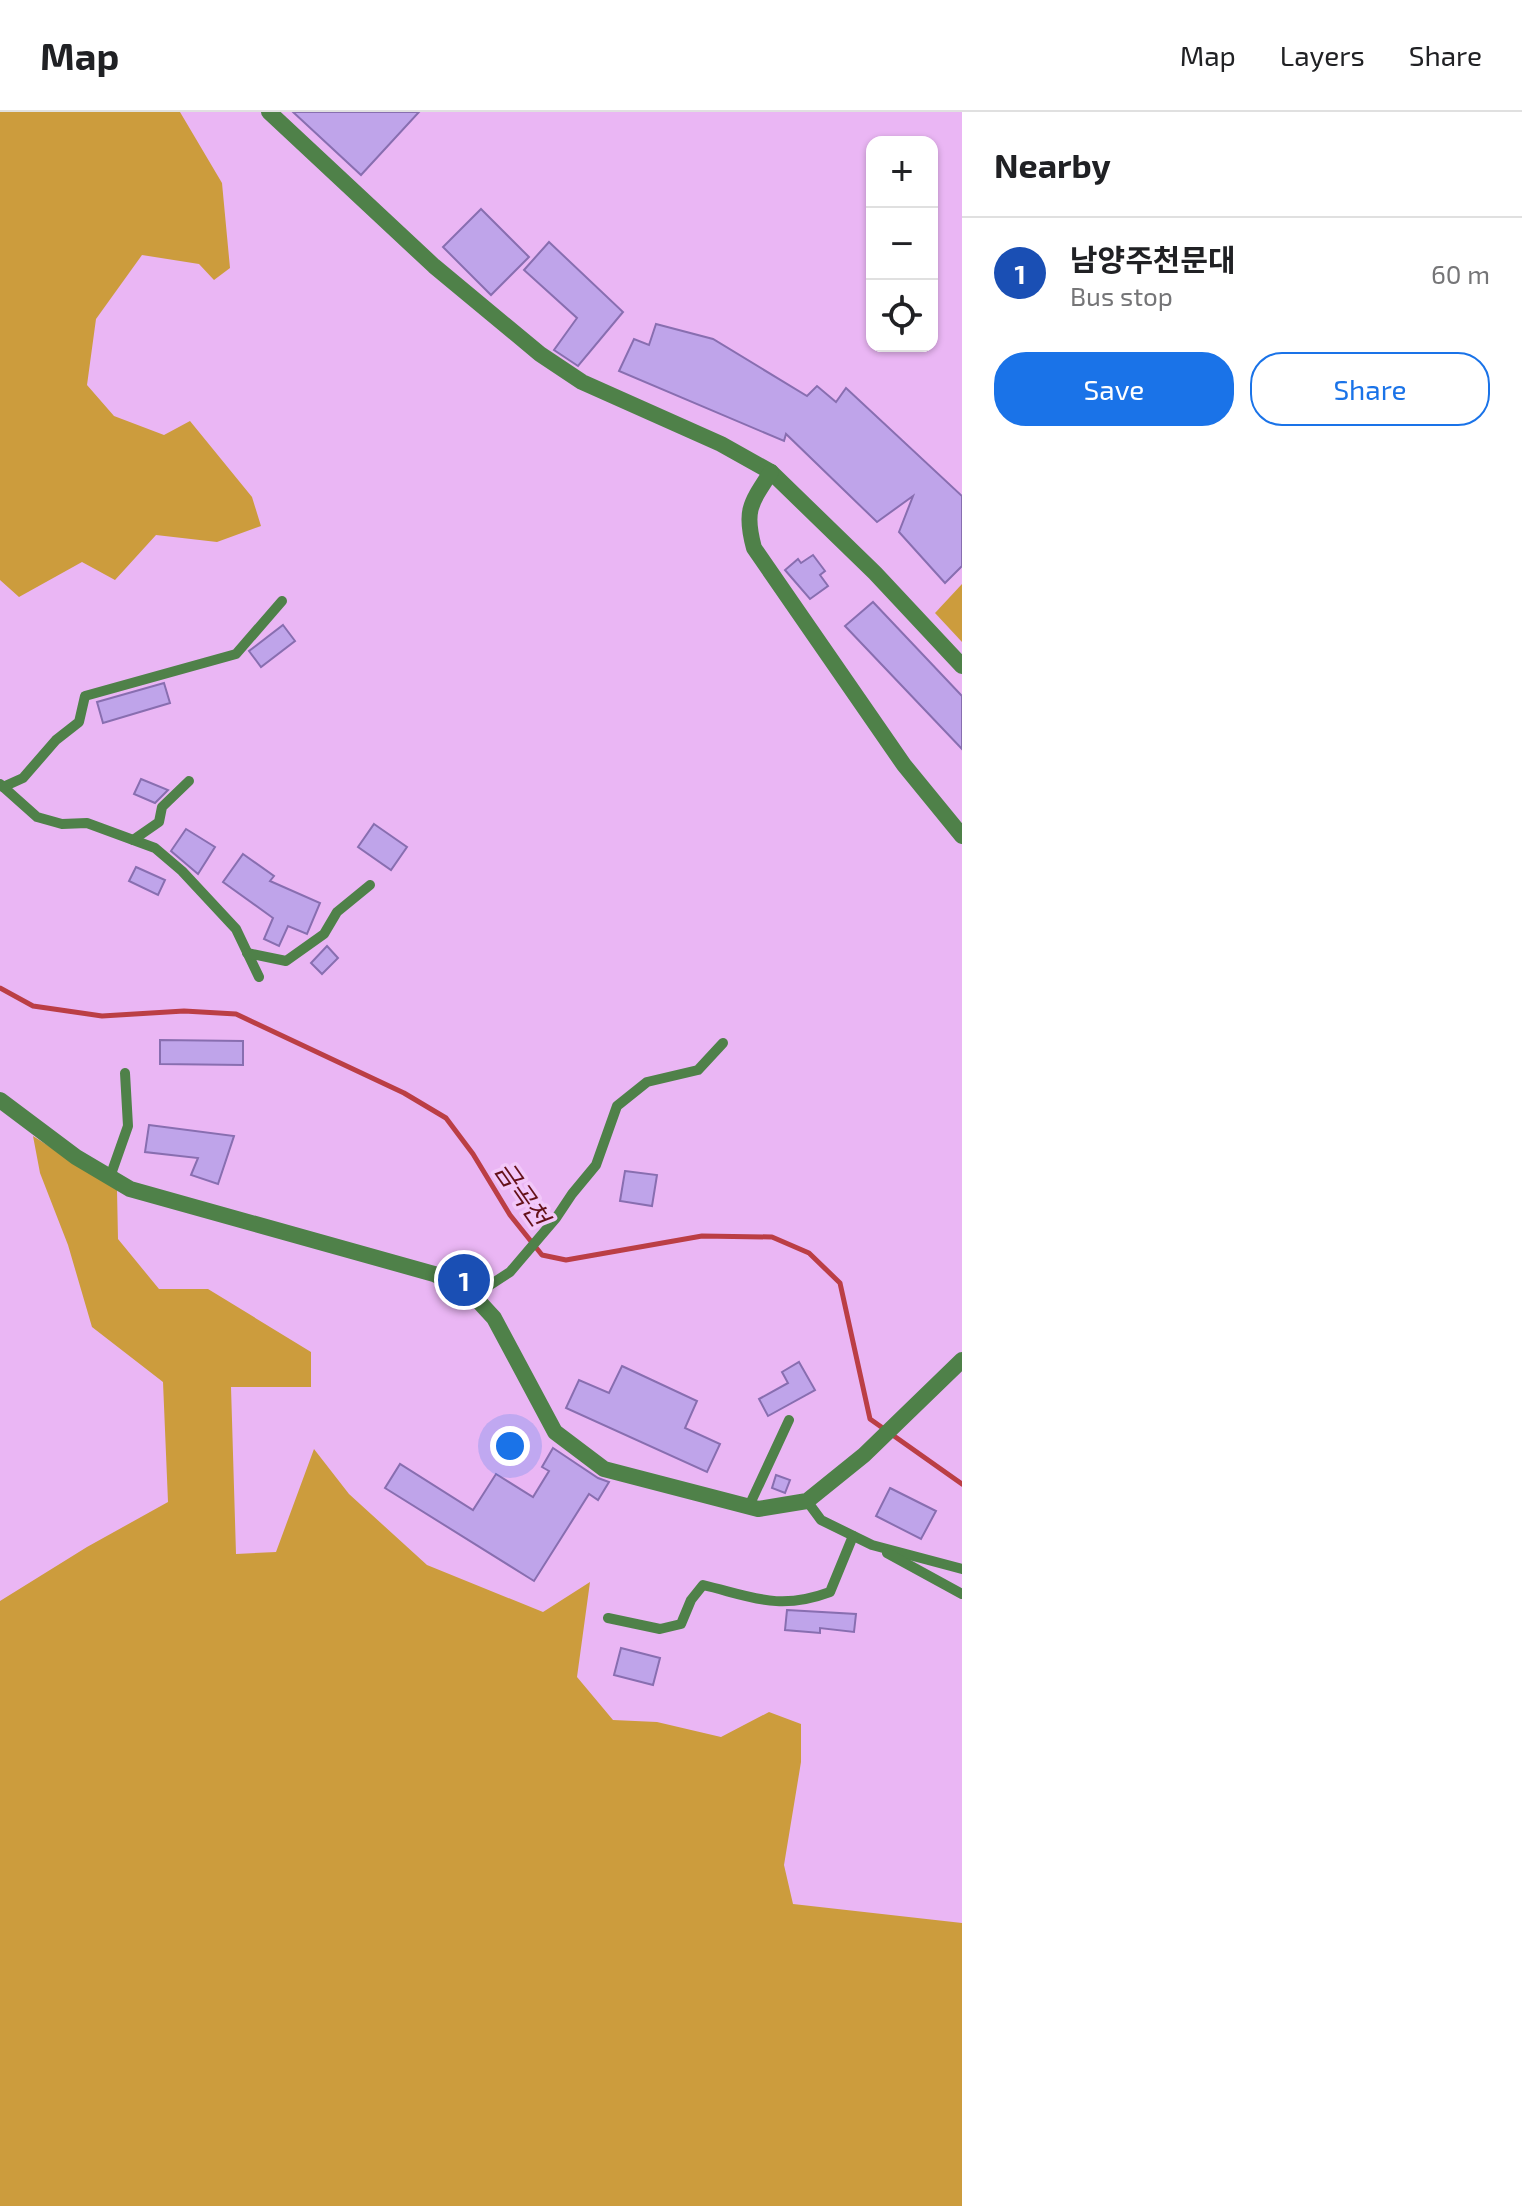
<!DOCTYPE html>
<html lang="en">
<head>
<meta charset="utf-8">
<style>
  body { margin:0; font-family:"Exo 2","Noto Sans KR",sans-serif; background:#f2f2f2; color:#202124 }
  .controls { position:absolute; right:24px; top:24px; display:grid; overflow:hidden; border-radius:16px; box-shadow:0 2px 6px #0004 }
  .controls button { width:72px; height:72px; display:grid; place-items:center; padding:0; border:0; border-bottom:2px solid #e0e0e0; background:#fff; color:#202124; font:40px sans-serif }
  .you { position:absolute; left:510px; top:1334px; width:28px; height:28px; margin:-20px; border:6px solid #fff; border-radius:50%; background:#1a73e8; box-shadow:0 0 0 12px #1a73e833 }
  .badge { display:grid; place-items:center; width:52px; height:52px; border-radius:50%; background:#1a73e8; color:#fff; font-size:26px; font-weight:700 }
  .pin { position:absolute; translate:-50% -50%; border:4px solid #fff; box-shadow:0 2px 8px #0006 }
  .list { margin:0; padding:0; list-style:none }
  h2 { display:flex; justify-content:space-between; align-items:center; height:104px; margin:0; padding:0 32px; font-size:34px }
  h2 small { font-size:26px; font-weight:400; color:#757577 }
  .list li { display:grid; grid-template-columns:52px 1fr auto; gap:24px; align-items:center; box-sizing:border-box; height:112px; padding:0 32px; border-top:2px solid #e0e0e0 }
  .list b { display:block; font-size:30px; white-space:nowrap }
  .list p { margin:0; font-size:26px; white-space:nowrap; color:#757577 }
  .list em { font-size:26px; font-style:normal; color:#757577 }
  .actions { display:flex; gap:16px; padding:24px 32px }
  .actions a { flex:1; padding:18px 0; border:2px solid #1a73e8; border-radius:32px; text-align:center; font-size:28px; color:#1a73e8 }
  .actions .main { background:#1a73e8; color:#fff }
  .icon { flex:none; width:44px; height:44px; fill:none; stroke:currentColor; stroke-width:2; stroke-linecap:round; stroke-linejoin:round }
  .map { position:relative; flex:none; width:962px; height:2094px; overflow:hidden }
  header { display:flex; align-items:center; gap:48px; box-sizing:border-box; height:112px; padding:0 40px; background:#fff; border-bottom:2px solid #e0e0e0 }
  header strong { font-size:38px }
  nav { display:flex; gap:44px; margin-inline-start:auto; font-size:28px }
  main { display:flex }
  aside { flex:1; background:#fff }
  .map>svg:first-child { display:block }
</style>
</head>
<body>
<header>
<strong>Map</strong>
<nav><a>Map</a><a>Layers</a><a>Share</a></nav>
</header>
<main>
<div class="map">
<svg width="962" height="2094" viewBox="0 0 962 2094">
  <rect width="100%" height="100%" fill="#eab6f4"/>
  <g fill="#cc9c3d">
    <path d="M0 0H180L222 71 230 156 214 168 199 152 142 143 96 207 87 273 114 304 164 323 190 309 252 385 261 414 217 430 156 423 115 468 82 450 19 485 0 468Z"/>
    <path d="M962 472V530L935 501Z"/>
    <path d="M33 1024 117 1078 118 1127 159 1177H208L311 1240V1275H231L236 1442 276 1440 314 1337 349 1382 427 1453 543 1500 590 1470 577 1565 613 1608 657 1610 721 1625 769 1600 801 1612V1650L784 1753 793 1792 962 1811V2094H0V1489L87 1435 168 1390 163 1270 92 1215 68 1133 40 1061Z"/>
  </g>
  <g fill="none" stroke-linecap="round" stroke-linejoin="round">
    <path stroke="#bb3e45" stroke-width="5" d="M0 876 33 894 102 904 184 899 236 902 404 981 446 1006 473 1042 510 1103 542 1143 566 1148 702 1124 772 1125 809 1141 840 1171 870 1307 962 1372"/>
  </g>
  <g fill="#bfa4ea" stroke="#886eb0" stroke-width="2">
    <path d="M293 0H419L361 63Z"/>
    <path d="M481 97 529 145 491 183 443 135Z"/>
    <path d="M549 130 623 200 578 254 554 238 577 206 524 158Z"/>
    <path d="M656 212 713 227 807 284 817 274 836 290 846 276 962 384V454L945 471 899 420 913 384 877 410 786 322 784 329 619 259 634 227 649 233Z"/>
    <path d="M813 443 825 459 820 463 828 474 810 487 785 458 798 447 801 451Z"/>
    <path d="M873 490 962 584V637L845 514Z"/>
    <path d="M283 513 295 529 261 555 249 539Z"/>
    <path d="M164 571 170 591 103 611 97 590Z"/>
    <path d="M141 667 168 678 155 691 134 682Z"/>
    <path d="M374 712 407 735 391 758 358 735Z"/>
    <path d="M186 717 215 735 198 762 171 739Z"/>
    <path d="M243 742 274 764 270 769 320 791 307 822 288 814 279 834 264 827 273 806 223 770Z"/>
    <path d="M136 755 165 768 158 783 129 769Z"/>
    <path d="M327 834 338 846 322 862 311 851Z"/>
    <path d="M160 928 243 929V953L160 952Z"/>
    <path d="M149 1013 234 1024 218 1072 191 1063 198 1046 145 1040Z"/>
    <path d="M625 1059 657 1063 652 1094 620 1089Z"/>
    <path d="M799 1250 815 1278 768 1304 759 1287 788 1271 782 1260Z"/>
    <path d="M622 1254 697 1289 685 1316 720 1332 707 1360 566 1296 579 1268 609 1281Z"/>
    <path d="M553 1336 598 1366 609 1370 598 1388 589 1382 534 1469 385 1376 400 1352 473 1398 496 1362 533 1385 549 1359 542 1355Z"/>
    <path d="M776 1363 790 1368 785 1381 772 1376Z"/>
    <path d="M890 1376 936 1399 921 1427 876 1404Z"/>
    <path d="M787 1498 856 1502 854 1520 820 1516V1521L785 1518Z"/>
    <path d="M621 1536 660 1546 653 1573 614 1563Z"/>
  </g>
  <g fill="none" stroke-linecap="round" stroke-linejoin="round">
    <g stroke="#4f8149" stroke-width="10">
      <path d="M0 672 37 705 62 712 87 711 155 736 182 759 236 817 259 865"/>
      <path d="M3 675 23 666 56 628 79 610 85 584 236 542 282 489"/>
      <path d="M133 728 159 710 162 695 189 669"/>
      <path d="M247 841 286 849 324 822 337 800 370 773"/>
      <path d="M110 1065 128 1014 125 961"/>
      <path d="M473 1184 510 1160 556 1106 572 1082 596 1053 617 994 647 970 698 958 723 931"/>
      <path d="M807 1389 821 1408 872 1433 962 1457"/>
      <path d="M749 1394 789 1308"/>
      <path d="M887 1441 962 1482"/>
      <path d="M608 1506 660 1517 681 1512 691 1488 703 1473C753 1485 779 1499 830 1480L853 1424"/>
    </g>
    <g stroke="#4f8149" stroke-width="16">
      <path d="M269 0 434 154 540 242 582 270 721 332 771 360 875 461 962 554"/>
      <path d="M771 360C750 392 744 399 754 436L904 653 962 724"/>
      <path d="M0 988 76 1045 130 1077 434 1162 471 1181 494 1206 555 1320 604 1357 758 1397 807 1389 864 1343 962 1248"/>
    </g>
  </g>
  <g text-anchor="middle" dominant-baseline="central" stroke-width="7" stroke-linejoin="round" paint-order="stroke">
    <g font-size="26" font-style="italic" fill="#641119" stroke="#f2c7f9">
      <text transform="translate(523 1081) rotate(55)">금곡천</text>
    </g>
  </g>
</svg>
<div class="controls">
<button>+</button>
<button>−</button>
<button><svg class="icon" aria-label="locate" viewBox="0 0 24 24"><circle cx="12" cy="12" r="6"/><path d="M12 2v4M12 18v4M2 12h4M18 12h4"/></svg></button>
</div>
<div class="you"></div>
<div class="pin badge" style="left:464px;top:1168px;background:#1a4fb4">1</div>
</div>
<aside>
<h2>Nearby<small></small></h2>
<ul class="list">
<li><span class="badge" style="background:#1a4fb4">1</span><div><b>남양주천문대</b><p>Bus stop</p></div><em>60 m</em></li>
</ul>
<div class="actions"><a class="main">Save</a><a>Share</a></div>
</aside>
</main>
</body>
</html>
